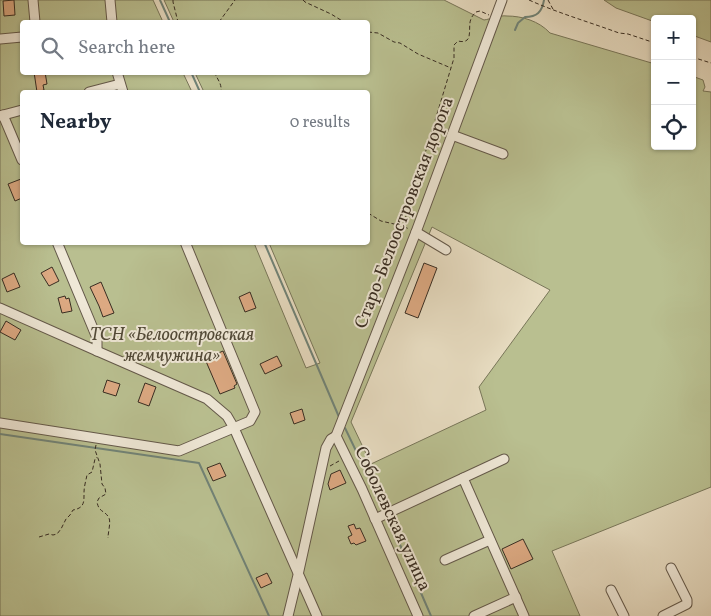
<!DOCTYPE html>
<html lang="en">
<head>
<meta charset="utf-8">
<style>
  body { margin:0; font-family:Vollkorn,serif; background:#f6f6f7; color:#1f2937 }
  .controls { position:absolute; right:15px; top:15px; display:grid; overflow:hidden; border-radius:5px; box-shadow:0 1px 4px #0004 }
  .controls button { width:45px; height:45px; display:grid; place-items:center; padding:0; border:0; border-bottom:1px solid #e0e1e3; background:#fff; color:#1f2937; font:25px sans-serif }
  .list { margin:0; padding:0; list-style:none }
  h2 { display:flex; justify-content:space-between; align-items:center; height:65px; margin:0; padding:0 20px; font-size:21px }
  h2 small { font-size:16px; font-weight:400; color:#747a83 }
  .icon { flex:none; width:28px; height:28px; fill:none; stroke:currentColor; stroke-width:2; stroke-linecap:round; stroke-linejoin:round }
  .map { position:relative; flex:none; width:711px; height:616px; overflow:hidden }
  .search { position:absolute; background:#fff; box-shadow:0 1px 4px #0004; left:20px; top:20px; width:350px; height:55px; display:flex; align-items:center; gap:12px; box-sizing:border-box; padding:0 18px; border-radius:5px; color:#747a83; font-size:19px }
  .panel { position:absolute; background:#fff; box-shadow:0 1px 4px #0004; left:20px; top:90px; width:350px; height:155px; border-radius:5px }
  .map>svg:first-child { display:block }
</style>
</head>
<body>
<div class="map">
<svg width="711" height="616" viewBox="0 0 711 616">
  <rect width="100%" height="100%" fill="#e7dcc1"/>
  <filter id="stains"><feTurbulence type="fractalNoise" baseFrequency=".004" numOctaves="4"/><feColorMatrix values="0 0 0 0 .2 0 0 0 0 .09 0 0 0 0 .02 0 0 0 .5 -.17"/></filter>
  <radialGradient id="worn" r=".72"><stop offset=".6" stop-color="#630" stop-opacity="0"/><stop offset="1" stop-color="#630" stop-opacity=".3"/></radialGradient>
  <g fill="#b9bf90" stroke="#787659" fill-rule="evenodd">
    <path d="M0 0H153L163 22H22V72L183 73 192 92H22V242L254 243 306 368 320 363 269 243 368 242V92H204L195 73 368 72V22H174L164 0H444L484 20C491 19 499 15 507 16 522 16 539 21 550 33L655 64V146H692V76L703 80 705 87 703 91 711 92V487L552 551 580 616H0ZM432 227 550 290 479 387 486 410 371 464 351 422Z"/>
    <path d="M604 0H711V42L692 35V19H655V22L616 8Z"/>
  </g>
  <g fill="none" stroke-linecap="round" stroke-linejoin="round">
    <g stroke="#718377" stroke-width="2">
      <path d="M160 0 170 22"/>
      <path d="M515 30 518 23 525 17C537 17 542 12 544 0"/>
      <path d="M191 72 200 92"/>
      <path d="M264 242 339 417"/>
      <path d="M345 428 385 511"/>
      <path d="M0 434 199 463 269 616"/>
      <path d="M388 517 431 616"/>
    </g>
  </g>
  <g fill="#dca982" stroke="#382d22">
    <path d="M14 0 15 15 4 16 3 1Z"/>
    <path d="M34 72H45L47 84 43 85 44 90 37 92Z"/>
    <path d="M21 179 22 184V198L15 201 8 184Z"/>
    <path d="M424 263 437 268 418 318 405 313Z"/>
    <path d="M52 267 59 281 49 286 41 273Z"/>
    <path d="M14 273 20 287 7 292 2 279Z"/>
    <path d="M101 282 114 313 103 317 99 306 90 287Z"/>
    <path d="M250 292 256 308 245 312 239 297Z"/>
    <path d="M65 296 66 299 69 298 72 311 62 313 58 298Z"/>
    <path d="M6 321 21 330 15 340 0 332Z"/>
    <path d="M223 351 237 384 234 386 235 388 220 394 205 359Z"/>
    <path d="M277 356 282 366 265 374 260 364Z"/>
    <path d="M107 380 120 384 116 396 103 392Z"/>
    <path d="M145 383 156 387 149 406 138 402Z"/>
    <path d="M302 409 305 420 294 424 290 413Z"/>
    <path d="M220 463 226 476 213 481 207 468Z"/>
    <path d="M340 470 346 483 330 490 328 484 331 474Z"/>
    <path d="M354 524 356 529 360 528 366 541 356 545 354 543 351 544 348 537 352 535 348 526Z"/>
    <path d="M523 539 533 559 511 569 502 549Z"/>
    <path d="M267 573 272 583 261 588 256 578Z"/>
  </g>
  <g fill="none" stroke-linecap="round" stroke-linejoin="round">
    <g stroke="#64594a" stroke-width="11">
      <g id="minor">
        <path d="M33 0 35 22"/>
        <path d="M110 0 112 22"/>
        <path d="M0 39 22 37"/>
        <path d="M117 72 123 92"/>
        <path d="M89 92 120 84"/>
        <path d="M3 115 22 160"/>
        <path d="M0 116 22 110"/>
        <path d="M452 135 503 154"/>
        <path d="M416 232 446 250"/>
        <path d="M57 242 97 338V351"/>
        <path d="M0 308 97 351 207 399 227 416 234 428 317 616"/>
        <path d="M0 423 179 451 250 421 255 412 185 242"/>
        <path d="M336 436 416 232 502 0"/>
        <path d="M336 436 362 489 418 616"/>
        <path d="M463 478 524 616"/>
        <path d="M375 519 504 459"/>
        <path d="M445 560 490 540"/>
        <path d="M611 590 624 616"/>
        <path d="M288 616 298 575 326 448 331 439 336 436"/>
        <path d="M474 616 516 597"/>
        <path d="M663 616 687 604V600L671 568"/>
      </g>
    </g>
    <g stroke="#382d22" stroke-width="1" stroke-dasharray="4 2.5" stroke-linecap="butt">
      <path d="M173 0V2L178 22"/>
      <path d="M303 0 305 2 331 14 344 22"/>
      <path d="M529 0C558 13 589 22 619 33L628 34 655 43"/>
      <path d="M548 0 554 11"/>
      <path d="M219 22 235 0"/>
      <path d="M368 32 378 33 394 42 400 43 418 54 451 68"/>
      <path d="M692 57 711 63"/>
      <path d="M214 72C218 80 222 84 221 92"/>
      <path d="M368 213 381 221 403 226 409 229"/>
      <path d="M403 226 454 58V45L458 41C475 45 467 27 471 19 472 16 474 14 476 12L480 11 489 15"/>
      <path d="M96 445 95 450 100 464 102 484 105 488 106 494 99 498 97 502C99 513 105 510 109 518 111 523 108 532 108 538"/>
      <path d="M330 466 339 461"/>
      <path d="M39 537 49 534 53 535 57 534 61 529 66 519 70 515 73 510C85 508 84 501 84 492 84 487 86 480 87 475L92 472 95 459 97 457"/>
    </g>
    <use href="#minor" stroke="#efe8d7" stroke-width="9"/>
  </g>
  <g text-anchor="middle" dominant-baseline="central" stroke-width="4" stroke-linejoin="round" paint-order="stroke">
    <g font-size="18" fill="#382d22" stroke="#efe8d7">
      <text transform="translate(405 213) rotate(-69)">Старо-Белоостровская дорога</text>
      <text transform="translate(392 519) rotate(65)">Соболевская улица</text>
    </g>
    <g font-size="18" font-style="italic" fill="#524a38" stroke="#efe8d7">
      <text x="172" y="335">ТСН «Белоостровская<tspan x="172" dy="21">жемчужина»</tspan></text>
    </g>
  </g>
  <rect width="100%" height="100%" filter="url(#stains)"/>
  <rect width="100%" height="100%" fill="url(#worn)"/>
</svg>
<div class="controls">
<button>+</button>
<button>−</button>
<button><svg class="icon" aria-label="locate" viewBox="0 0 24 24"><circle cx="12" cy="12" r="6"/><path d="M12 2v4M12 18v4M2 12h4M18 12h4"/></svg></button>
</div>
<div class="search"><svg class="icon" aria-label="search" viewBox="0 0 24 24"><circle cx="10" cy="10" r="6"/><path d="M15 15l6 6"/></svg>Search here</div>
<section class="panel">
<h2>Nearby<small>0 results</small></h2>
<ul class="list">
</ul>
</section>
</div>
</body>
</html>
